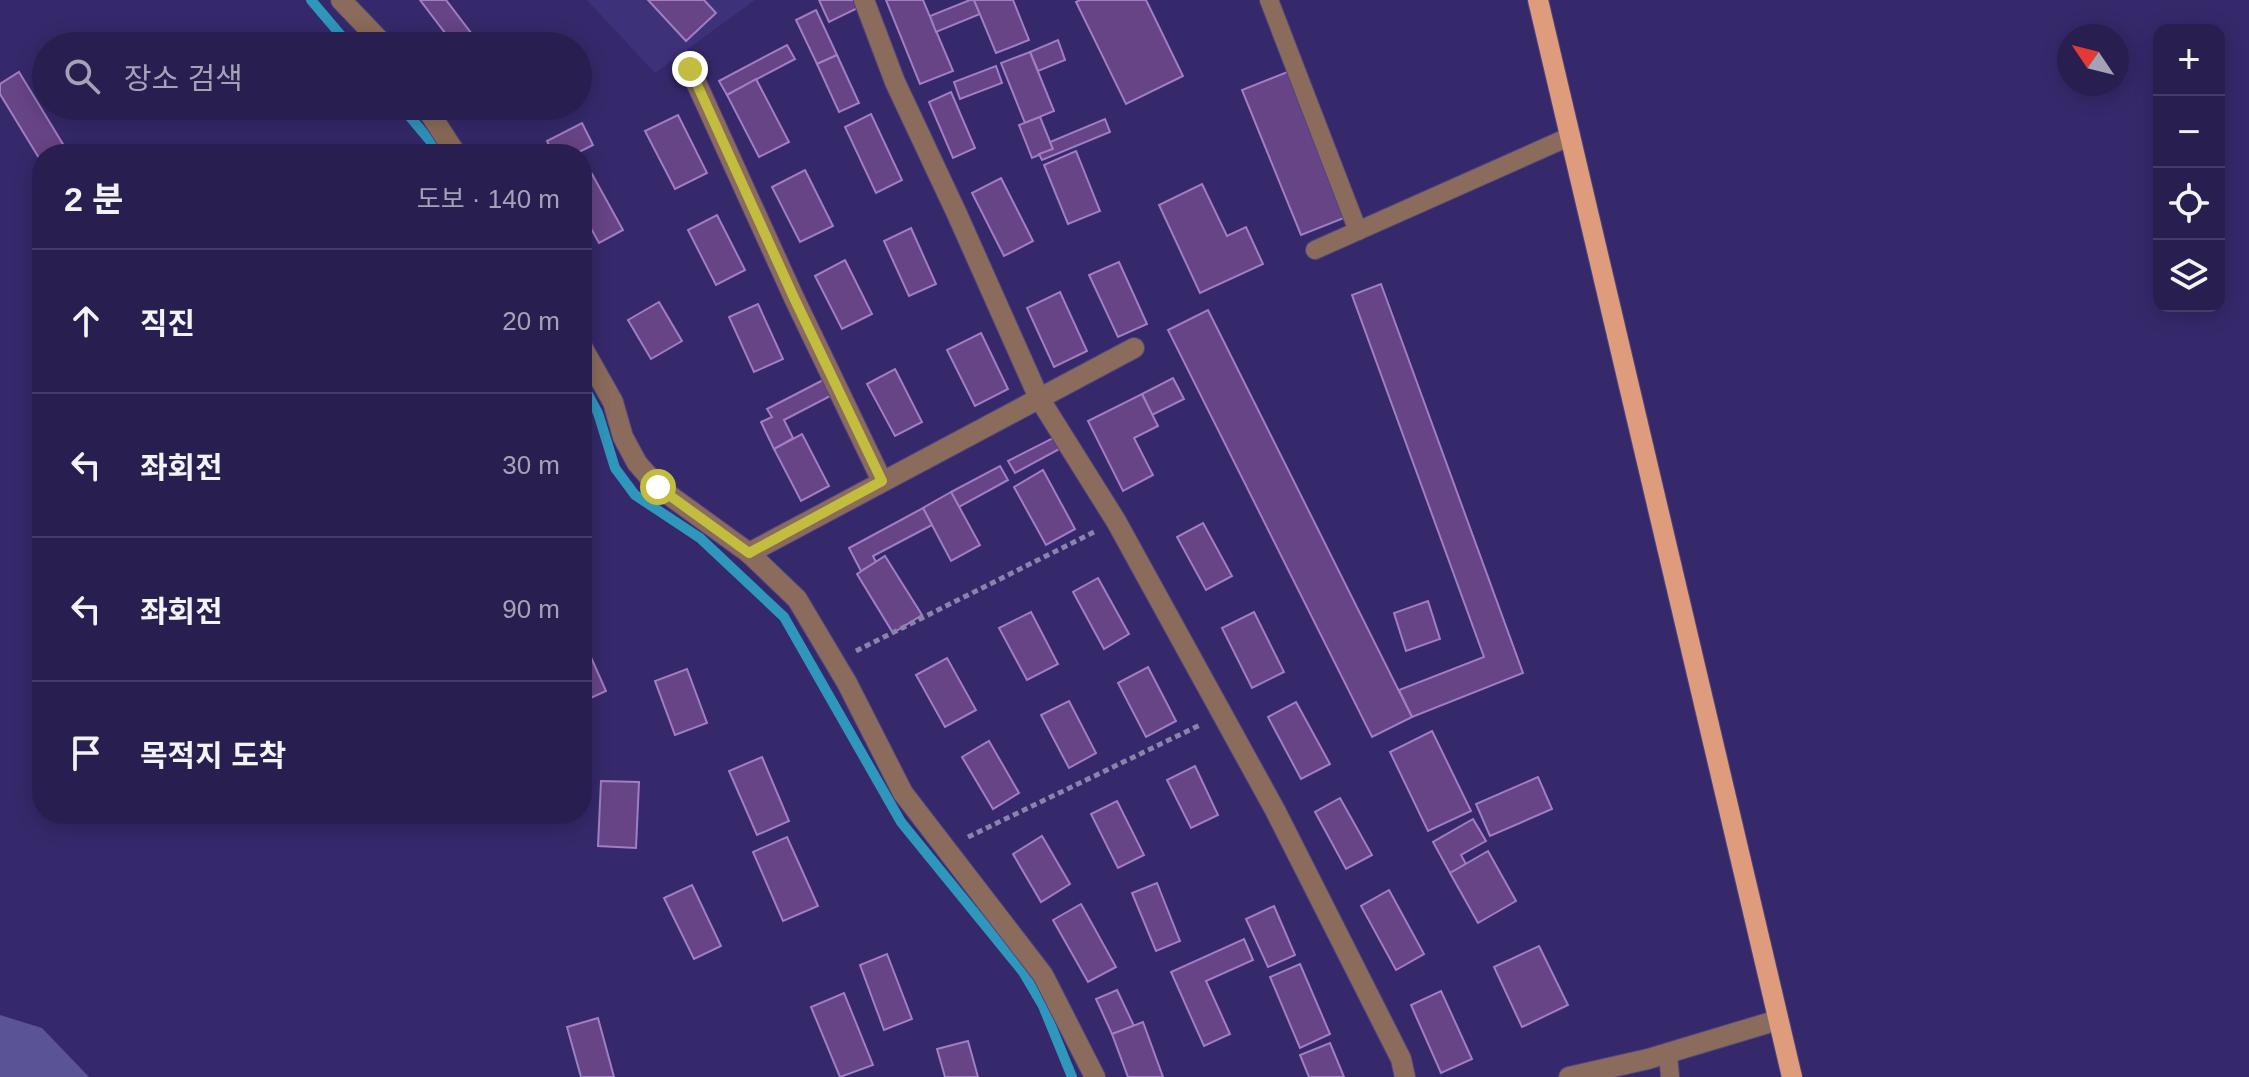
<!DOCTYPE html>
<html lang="ko">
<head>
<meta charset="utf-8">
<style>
  body { margin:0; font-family:Helvetica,"Noto Sans KR",sans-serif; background:#342c5a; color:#f1f3f6 }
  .controls { position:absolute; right:24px; top:24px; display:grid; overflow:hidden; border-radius:16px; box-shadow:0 4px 20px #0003 }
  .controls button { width:72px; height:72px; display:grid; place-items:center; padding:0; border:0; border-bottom:2px solid #443d67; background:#281f50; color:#f1f3f6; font:40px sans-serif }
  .compass { position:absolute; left:2057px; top:24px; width:72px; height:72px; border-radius:50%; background:#281f50; box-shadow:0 4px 20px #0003; rotate:305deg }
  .stop { position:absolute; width:24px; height:24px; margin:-18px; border:6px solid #c3bd3f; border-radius:50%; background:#fff }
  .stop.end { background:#c3bd3f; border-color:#fff; box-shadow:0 2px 8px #0008 }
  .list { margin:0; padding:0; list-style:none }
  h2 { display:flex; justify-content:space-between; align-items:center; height:104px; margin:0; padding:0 32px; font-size:34px }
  h2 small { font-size:26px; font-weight:400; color:#a5a2b7 }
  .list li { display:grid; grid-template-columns:52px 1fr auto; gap:24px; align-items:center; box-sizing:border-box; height:144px; padding:0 32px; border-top:2px solid #443d67 }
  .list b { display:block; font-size:30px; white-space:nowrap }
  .list em { font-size:26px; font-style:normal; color:#a5a2b7 }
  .icon { flex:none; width:44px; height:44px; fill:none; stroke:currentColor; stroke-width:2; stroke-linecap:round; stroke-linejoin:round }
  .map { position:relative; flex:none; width:2249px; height:1077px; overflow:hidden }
  .search { position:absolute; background:#281f50; box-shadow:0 4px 20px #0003; left:32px; top:32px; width:560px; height:88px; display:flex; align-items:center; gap:20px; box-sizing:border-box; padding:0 28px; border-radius:44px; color:#a5a2b7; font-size:30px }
  .panel { position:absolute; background:#281f50; box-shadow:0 4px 20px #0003; left:32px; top:144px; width:560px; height:680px; border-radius:32px }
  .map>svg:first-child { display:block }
</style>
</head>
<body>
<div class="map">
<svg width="2249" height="1077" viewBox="0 0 2249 1077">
  <rect width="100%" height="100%" fill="#35296b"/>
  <path fill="#3d317a" d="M587 0H755L655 73Z"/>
  <path fill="#5a5494" d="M0 1015 42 1028 89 1077H0Z"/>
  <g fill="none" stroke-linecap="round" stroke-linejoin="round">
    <g stroke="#2f96bc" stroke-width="10">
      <path d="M311 0 350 46"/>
      <path d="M401 106 441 154"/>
      <path d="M582 383 598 413 615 468 635 495 700 538 784 617 901 822 1023 972 1043 1006 1072 1077"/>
    </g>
  </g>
  <g fill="#674486" stroke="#a17dc4" stroke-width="2">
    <path d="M420 0H446L481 46H455Z"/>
    <path d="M648 0H704L716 13 686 41Z"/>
    <path d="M819 0H869L870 2 829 22Z"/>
    <path d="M886 0H923L953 71 920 84Z"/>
    <path d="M970 0H974L980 14 936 32 930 16Z"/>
    <path d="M974 0H1013L1029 40 996 53Z"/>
    <path d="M1080 0H1146L1183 76 1126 104 1076 2Z"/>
    <path d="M816 10 837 55 817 64 796 20Z"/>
    <path d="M1058 40 1065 60 1038 71 1030 52Z"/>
    <path d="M787 45 795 59 727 95 719 81Z"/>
    <path d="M1030 52 1054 111 1025 123 1001 63Z"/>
    <path d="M837 55 859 103 839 112 817 64Z"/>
    <path d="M996 66 1002 83 960 99 954 82Z"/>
    <path d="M1290 71 1349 216 1301 235 1242 90Z"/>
    <path d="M19 72 69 154H42V163L0 94V84Z"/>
    <path d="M756 79 789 142 759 157 727 95Z"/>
    <path d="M951 92 975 148 953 158 929 102Z"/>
    <path d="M871 114 902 180 876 193 845 127Z"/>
    <path d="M678 115 707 173 675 189 645 131Z"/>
    <path d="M1040 117 1053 149 1032 158 1019 125Z"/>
    <path d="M1105 119 1110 132 1042 160 1039 154 1053 149 1050 142Z"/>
    <path d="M582 123 593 145 575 154H553L547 141Z"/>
    <path d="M1076 151 1100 211 1068 224 1044 165Z"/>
    <path d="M805 170 833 226 800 242 772 187Z"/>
    <path d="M592 174 623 230 599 243 582 212V180Z"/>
    <path d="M1001 178 1033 241 1004 256 972 193Z"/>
    <path d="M1202 184 1227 236 1246 227 1263 264 1200 293 1159 205Z"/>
    <path d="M717 215 745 270 716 285 688 230Z"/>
    <path d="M911 228 936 284 909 296 884 241Z"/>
    <path d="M845 260 872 314 842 329 815 276Z"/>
    <path d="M1119 262 1147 324 1118 337 1089 275Z"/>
    <path d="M1381 284 1523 673 1412 717 1399 690 1484 657 1352 295Z"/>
    <path d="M1060 292 1087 351 1054 367 1027 308Z"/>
    <path d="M659 302 682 341 651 359 628 320Z"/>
    <path d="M758 304 783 359 754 372 729 317Z"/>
    <path d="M1208 310 1412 717 1372 737 1168 330Z"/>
    <path d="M981 333 1008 389 975 406 947 350Z"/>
    <path d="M895 369 922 422 895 436 867 384Z"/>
    <path d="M829 377 836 393 784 420 793 438 774 449 761 422 772 417 767 409Z"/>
    <path d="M1173 378 1184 399 1152 415 1142 394Z"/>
    <path d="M1142 394 1158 426 1134 438 1153 475 1123 491 1088 421Z"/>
    <path d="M802 434 829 486 801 501 774 449Z"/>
    <path d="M1057 436 1063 447 1015 473 1008 461Z"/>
    <path d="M1000 466 1008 480 959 507 951 492Z"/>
    <path d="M1043 470 1075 529 1046 545 1014 487Z"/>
    <path d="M951 492 980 545 951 561 923 508Z"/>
    <path d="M923 508 932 525 873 556 876 562 861 571 849 548Z"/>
    <path d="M1203 523 1232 576 1206 590 1177 537Z"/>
    <path d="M885 556 922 615 893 633 857 574Z"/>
    <path d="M1098 578 1129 634 1104 649 1073 592Z"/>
    <path d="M1428 601 1440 639 1406 651 1394 613Z"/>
    <path d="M1031 612 1058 664 1027 680 999 628Z"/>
    <path d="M1254 612 1284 672 1252 688 1222 628Z"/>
    <path d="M582 637 606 691 582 702Z"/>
    <path d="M947 658 976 710 945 727 916 675Z"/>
    <path d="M1148 667 1176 721 1146 737 1118 683Z"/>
    <path d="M687 669 707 723 675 735 655 681Z"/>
    <path d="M1069 701 1096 753 1069 768 1041 715Z"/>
    <path d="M1296 702 1330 764 1301 779 1268 717Z"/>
    <path d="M1432 731 1471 811 1428 831 1390 752Z"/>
    <path d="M989 741 1019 793 993 809 962 757Z"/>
    <path d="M762 757 789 821 757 835 729 771Z"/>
    <path d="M1195 766 1218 815 1191 828 1167 780Z"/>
    <path d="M1538 777 1552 809 1490 836 1476 804Z"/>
    <path d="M601 781 639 782 636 848 598 846Z"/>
    <path d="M1340 798 1372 855 1346 869 1315 812Z"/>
    <path d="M1117 801 1144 855 1118 868 1091 814Z"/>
    <path d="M1473 819 1486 841 1461 855 1466 864 1450 873 1433 842Z"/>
    <path d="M1042 836 1070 884 1041 902 1013 854Z"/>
    <path d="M787 837 818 906 783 921 753 852Z"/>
    <path d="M1488 851 1516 901 1478 923 1450 873Z"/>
    <path d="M1157 883 1180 941 1156 951 1132 893Z"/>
    <path d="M692 885 721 946 694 959 664 898Z"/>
    <path d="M1389 890 1424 954 1396 970 1361 906Z"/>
    <path d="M1081 904 1116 967 1088 982 1053 920Z"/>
    <path d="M1274 906 1295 955 1268 967 1246 919Z"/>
    <path d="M1244 939 1253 960 1206 981 1230 1034 1204 1046 1171 972Z"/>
    <path d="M1539 946 1568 1005 1522 1027 1494 967Z"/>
    <path d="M887 954 912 1019 884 1030 860 965Z"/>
    <path d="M1300 964 1330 1034 1300 1048 1270 977Z"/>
    <path d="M1117 990 1134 1026 1112 1034 1096 999Z"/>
    <path d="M1441 991 1472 1059 1441 1073 1411 1005Z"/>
    <path d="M844 993 873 1065 840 1077 811 1007Z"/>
    <path d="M598 1018 614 1077H581L567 1027Z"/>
    <path d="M1143 1022 1163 1077H1128L1112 1034Z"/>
    <path d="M968 1041 978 1077H945L937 1049Z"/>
    <path d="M1330 1043 1344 1077H1309L1300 1055Z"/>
  </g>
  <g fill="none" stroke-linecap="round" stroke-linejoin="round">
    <g stroke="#50457f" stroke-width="20">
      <g id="lane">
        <path d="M1269 0 1358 231"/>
        <path d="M1315 250 1571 136"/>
        <path d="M1668 1053 1670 1077"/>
      </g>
    </g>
    <g stroke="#50457f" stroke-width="22">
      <g id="street">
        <path d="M341 0 385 46"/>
        <path d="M864 0 895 82 957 214 1039 398 1116 521 1275 810 1401 1059 1405 1077"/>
        <path d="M690 69 795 300 882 481"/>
        <path d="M425 106 456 154"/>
        <path d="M582 347 613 402 623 437 637 463 658 487 749 553 797 599 847 683 903 793 1043 975 1095 1077"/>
        <path d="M749 553 1134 348"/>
        <path d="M1569 1077 1648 1059 1778 1020"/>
      </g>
    </g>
    <g stroke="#50457f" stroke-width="22">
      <path id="primary" d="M1538 0 1792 1077"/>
    </g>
    <g stroke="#8a83ab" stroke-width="5" stroke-dasharray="6 4" stroke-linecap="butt">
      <path d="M856 651 1094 532"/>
      <path d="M968 837 1200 725"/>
    </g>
    <use href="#lane" stroke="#8b6b5b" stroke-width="18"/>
    <use href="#street" stroke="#8b6b5b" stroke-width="20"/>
    <use href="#primary" stroke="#de9c7c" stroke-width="20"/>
  </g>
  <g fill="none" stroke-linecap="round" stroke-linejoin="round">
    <path stroke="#c3bd3f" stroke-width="10" d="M658 487 749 553 882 481 795 300 690 69"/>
  </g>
</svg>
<div class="controls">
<button>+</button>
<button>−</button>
<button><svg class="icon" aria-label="locate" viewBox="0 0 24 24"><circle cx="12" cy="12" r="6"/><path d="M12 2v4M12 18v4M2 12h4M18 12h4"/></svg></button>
<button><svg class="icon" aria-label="layers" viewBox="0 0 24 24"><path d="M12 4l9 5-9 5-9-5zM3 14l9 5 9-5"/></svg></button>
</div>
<svg class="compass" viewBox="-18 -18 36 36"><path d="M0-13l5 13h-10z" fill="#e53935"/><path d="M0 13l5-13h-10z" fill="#a5a2b7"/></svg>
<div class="stop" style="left:658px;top:487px"></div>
<div class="stop end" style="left:690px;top:69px"></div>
<div class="search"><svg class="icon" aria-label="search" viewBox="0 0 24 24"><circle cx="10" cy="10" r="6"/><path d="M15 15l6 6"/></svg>장소 검색</div>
<section class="panel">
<h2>2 분<small>도보 · 140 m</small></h2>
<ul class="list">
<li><svg class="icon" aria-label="ahead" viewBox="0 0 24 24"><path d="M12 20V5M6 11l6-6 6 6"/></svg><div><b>직진</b></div><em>20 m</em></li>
<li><svg class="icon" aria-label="left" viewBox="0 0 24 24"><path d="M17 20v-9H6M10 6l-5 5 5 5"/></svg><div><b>좌회전</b></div><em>30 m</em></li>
<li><svg class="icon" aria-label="left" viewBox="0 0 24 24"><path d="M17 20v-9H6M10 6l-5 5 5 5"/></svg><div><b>좌회전</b></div><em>90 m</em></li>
<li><svg class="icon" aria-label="arrive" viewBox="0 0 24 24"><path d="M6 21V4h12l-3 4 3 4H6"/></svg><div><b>목적지 도착</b></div></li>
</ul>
</section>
</div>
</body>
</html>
